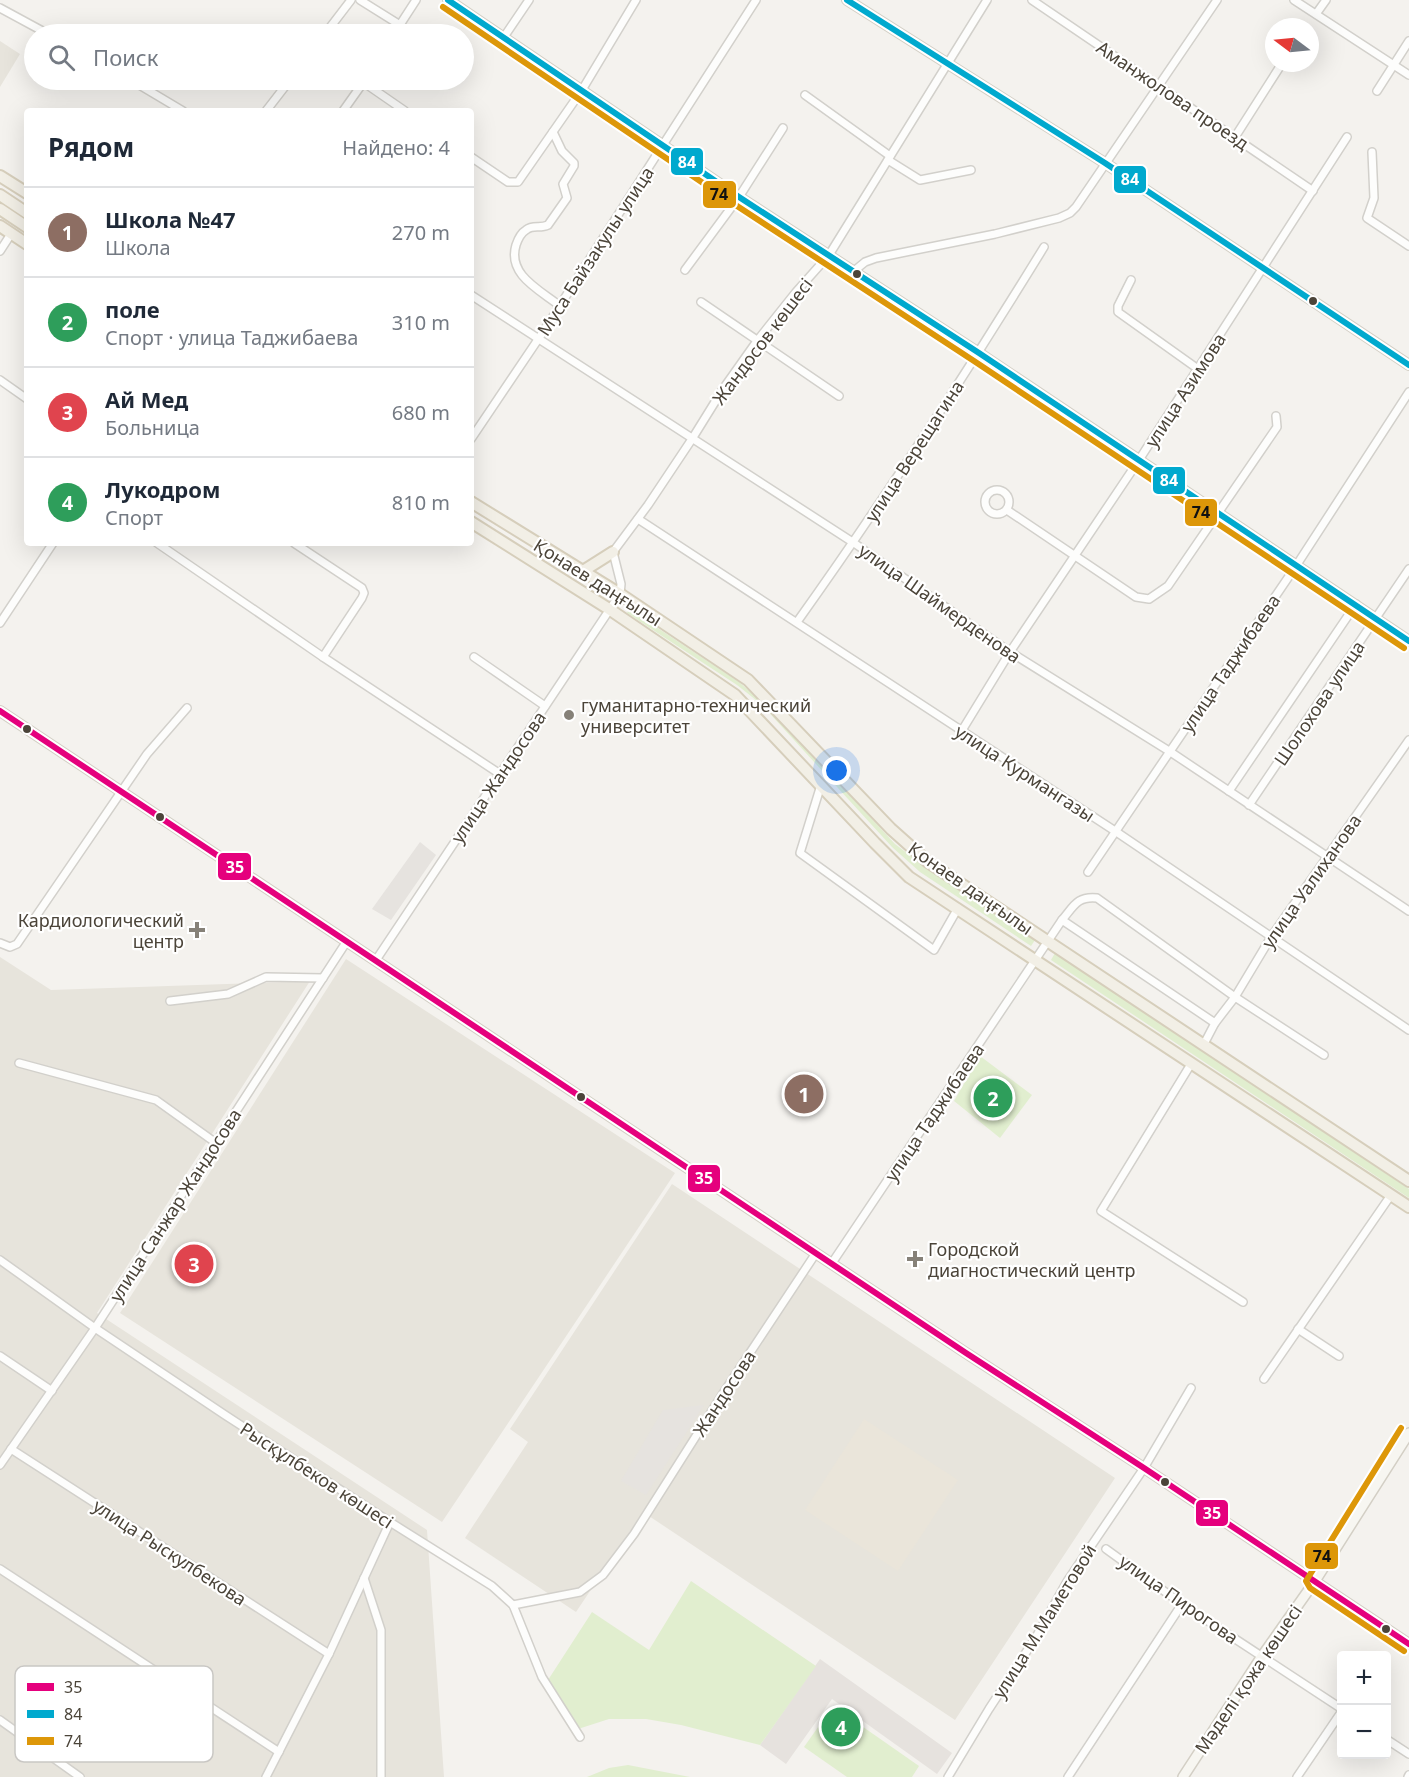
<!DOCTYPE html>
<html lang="ru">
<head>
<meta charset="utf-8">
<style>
  body { margin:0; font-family:"Noto Sans",sans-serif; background:#f2f2f3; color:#1f2937 }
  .controls { position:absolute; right:18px; bottom:18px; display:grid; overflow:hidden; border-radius:6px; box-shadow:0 6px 24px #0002 }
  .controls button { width:54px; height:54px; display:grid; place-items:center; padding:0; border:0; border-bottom:2px solid #e0e1e3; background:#fff; color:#1f2937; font:30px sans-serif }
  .compass { position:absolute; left:1265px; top:18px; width:54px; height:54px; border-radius:50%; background:#fff; box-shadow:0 6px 24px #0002; rotate:286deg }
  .you { position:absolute; left:837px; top:771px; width:21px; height:21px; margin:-15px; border:4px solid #fff; border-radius:50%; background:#1a73e8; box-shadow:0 0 0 9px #1a73e833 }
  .badge { display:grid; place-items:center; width:39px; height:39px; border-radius:50%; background:#111827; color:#fff; font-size:20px; font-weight:700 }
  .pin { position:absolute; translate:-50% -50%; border:3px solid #fff; box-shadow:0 2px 6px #0006 }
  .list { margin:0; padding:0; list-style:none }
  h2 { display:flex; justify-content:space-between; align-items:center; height:78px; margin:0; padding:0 24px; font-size:26px }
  h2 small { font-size:20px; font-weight:400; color:#747a83 }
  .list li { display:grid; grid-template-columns:39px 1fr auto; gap:18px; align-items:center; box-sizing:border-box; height:90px; padding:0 24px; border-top:2px solid #e0e1e3 }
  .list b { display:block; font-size:22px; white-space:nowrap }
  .list p { margin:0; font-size:20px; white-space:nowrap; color:#747a83 }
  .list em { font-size:20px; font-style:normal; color:#747a83 }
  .icon { flex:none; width:33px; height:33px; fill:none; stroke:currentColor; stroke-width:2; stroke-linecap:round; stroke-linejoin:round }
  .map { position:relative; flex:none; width:1409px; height:1777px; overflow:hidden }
  .search { position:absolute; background:#fff; box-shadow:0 6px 24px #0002; left:24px; top:24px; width:450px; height:66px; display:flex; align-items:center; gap:15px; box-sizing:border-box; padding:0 21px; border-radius:33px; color:#747a83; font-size:22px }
  .panel { position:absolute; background:#fff; box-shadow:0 6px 24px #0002; left:24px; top:108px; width:450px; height:438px; border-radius:6px }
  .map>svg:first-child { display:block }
</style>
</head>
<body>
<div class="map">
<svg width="1409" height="1777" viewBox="0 0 1409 1777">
  <rect width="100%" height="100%" fill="#f4f2ee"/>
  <g fill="#e7e4dc">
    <path d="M0 41 20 54 0 87Z"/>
    <path d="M0 957 51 990 310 981 97 1313 427 1530 444 1777H0Z"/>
    <path d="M346 959 675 1173 442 1522 120 1313Z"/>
    <path d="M672 1184 1115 1478 955 1720 643 1512 576 1612 465 1538 528 1442 510 1429Z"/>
  </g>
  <path fill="#e6e2de" d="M820 1659 952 1753 937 1774 832 1699 786 1764 760 1745Z"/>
  <path fill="#eae5da" d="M864 1419 958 1480 898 1571 805 1510Z"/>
  <g fill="#e1eecf">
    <path d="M629 609 739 682 770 709 895 844 924 866 1035 940 1031 946 920 872 892 847 761 704 737 685 627 613Z"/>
    <path d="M1055 953 1409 1189V1198L1051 960Z"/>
    <path d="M980 1056 1032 1095 1000 1138 954 1101Z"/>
    <path d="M691 1581 816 1666 760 1745 681 1725 646 1719H609L578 1729 548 1680 592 1612 649 1650Z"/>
    <path d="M833 1706 919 1766 912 1777H847L804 1747Z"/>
    <path d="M628 1765 690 1777H587L609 1768Z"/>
  </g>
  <g fill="#e6e3df">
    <path d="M420 842 436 855 391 920 372 909Z"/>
    <path d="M704 1405 646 1495 621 1481 663 1410Z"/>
  </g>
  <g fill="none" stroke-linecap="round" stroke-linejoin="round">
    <g stroke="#d2d0cb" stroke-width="10">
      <g id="street">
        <path d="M360 0 400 25"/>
        <path d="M1032 0 1313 191"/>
        <path d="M1294 0 1409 75"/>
        <path d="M0 8 48 34"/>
        <path d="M1316 14 1326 0"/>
        <path d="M325 34 351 0"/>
        <path d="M394 34 416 0"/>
        <path d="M504 37 529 0"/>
        <path d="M131 80 183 111"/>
        <path d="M447 80 451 83"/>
        <path d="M363 82 405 111"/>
        <path d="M1377 91 1409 41"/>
        <path d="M805 95 890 156"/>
        <path d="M266 111 290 80"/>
        <path d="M343 111 365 80"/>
        <path d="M553 132 562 151 574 163V166L563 184 567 198 548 225C540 229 533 224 526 230 521 233 518 239 516 245 507 275 540 290 560 306"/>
        <path d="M1235 137 1279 68"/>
        <path d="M1372 152 1374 198 1367 218 1409 246"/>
        <path d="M471 157 508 182H518L582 90 636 0"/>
        <path d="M888 160 920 180 971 170"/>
        <path d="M0 251 11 234"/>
        <path d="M685 270 739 197 783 128"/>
        <path d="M854 271 865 262 876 258 995 234 1059 218 1070 213 1076 207 1217 0"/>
        <path d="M1131 280 1118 306V312L1198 369"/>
        <path d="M471 295 854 543 1010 652 1169 751 1409 911"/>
        <path d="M701 302 839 396"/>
        <path d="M0 380 27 399"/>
        <path d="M471 439 539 338 756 0"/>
        <circle cx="997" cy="502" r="12"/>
        <path d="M1007 510 1136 597 1149 599 1168 586 1277 427 1276 416"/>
        <path d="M638 519 1115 831 1409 1030"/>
        <path d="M157 543 323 657"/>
        <path d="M294 543 362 588 364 593 362 598 323 657 500 774"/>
        <path d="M797 622C884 500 966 374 1044 247"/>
        <path d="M0 623 53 543"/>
        <path d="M474 657 545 706"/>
        <path d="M961 732 1010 652 1139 460 1347 137"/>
        <path d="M821 785 800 853 934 950 958 908"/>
        <path d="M1229 791 1356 604"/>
        <path d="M1249 805 1409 569"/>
        <path d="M1088 872 1296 566 1409 392"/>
        <path d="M1062 920C1074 906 1077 896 1097 898L1235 997 1324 1055"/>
        <path d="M0 943 10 947 17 944 147 754 187 708"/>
        <path d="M376 960 620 594 621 584 613 552 648 505 692 439 723 389 757 341 796 292 829 255 987 0"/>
        <path d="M170 1001 228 994 266 977 323 978"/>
        <path d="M1204 1044 1215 1023 1235 997 1271 937 1409 740"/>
        <path d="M19 1063 156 1100 216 1143"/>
        <path d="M1191 1064 1101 1211 1243 1302"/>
        <path d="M0 1260 95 1328 225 1415 390 1522 492 1586 513 1605 542 1677 580 1737"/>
        <path d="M832 1263 1062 920 1215 1023"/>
        <path d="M1298 1329 1339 1356"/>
        <path d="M0 1356 52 1391"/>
        <path d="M1264 1379 1391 1195"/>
        <path d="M11 1449 329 1654"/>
        <path d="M0 1465 95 1328 347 941"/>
        <path d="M1106 1549 1182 1604 1342 1709"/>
        <path d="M0 1569 279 1752"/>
        <path d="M364 1578 381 1630V1777"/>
        <path d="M513 1605 580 1592 603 1575 634 1534 722 1395 816 1253"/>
        <path d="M0 1720 80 1777"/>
        <path d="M1386 1739 1409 1754"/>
        <path d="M266 1777 329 1654 390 1522"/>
        <path d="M948 1777 989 1709 1036 1637 1068 1580 1144 1468 1191 1388"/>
        <path d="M1068 1777 1182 1604"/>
        <path d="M1297 1777 1342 1711"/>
        <path d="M1408 1777 1409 1775"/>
      </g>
    </g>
    <g stroke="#d3cfc5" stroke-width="12">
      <g id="secondary">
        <path d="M448 0 739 197 979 353 1409 641"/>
        <path d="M847 0 1105 163 1409 365"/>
        <path d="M0 711 966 1353 1144 1468 1409 1644"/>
        <path d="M1183 1777 1262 1656 1315 1581 1409 1433"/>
      </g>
    </g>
    <g stroke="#d6cebb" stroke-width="14">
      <g id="primary">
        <path d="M0 176 27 193"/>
        <path d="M0 195 27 213"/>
        <path d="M0 209 27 227"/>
        <path d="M0 226 27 244"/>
        <path d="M471 502 620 594 748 680 891 829 928 862 1409 1181"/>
        <path d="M471 522 609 609 735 695 875 843 909 877 1409 1207"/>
        <path d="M583 571 613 552"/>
      </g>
    </g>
    <use href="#street" stroke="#fdfdfc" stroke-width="7"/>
    <use href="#secondary" stroke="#f7f6f1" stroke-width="9"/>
    <use href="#primary" stroke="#f2efe6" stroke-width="10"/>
    <g stroke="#fff" stroke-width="10">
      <path id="bus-1" d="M0 711 966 1353 1144 1468 1409 1644"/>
    </g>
    <g stroke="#fff" stroke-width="10">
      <g id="bus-2">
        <path d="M448 0 739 197 979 353 1409 641"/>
        <path d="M847 0 1105 163 1409 365"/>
      </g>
    </g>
    <g stroke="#fff" stroke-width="10">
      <g id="bus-3">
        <path d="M443 7 734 204 974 361 1404 648"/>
        <path d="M1401 1428 1306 1581 1310 1588 1404 1651"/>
      </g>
    </g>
    <use href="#bus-1" stroke="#e5007d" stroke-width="6"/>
    <use href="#bus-2" stroke="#00a9ce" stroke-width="6"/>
    <use href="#bus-3" stroke="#dd9709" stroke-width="6"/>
  </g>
  <g fill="#4b4439" stroke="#fff" stroke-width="2">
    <circle cx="857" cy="274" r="5"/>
    <circle cx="1313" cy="301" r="5"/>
    <circle cx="27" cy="729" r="5"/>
    <circle cx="160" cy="817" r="5"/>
    <circle cx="581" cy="1097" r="5"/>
    <circle cx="1165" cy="1482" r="5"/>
    <circle cx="1386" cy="1629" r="5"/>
  </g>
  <g fill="#868178" stroke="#fff" stroke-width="2">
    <circle cx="569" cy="715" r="6"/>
    <path d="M194 921h6v6h6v6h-6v6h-6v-6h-6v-6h6z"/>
    <path d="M912 1250h6v6h6v6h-6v6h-6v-6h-6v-6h6z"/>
  </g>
  <g text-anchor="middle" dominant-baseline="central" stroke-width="4.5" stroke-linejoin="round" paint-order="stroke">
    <g font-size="18" fill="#4b4439" stroke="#fff">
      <text transform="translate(1173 95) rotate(34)">Аманжолова проезд</text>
      <text transform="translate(595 251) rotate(-57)">Муса Байзакулы улица</text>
      <text transform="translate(762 341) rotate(-53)">Жандосов көшесі</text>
      <text transform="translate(1185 390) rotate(-57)">улица Азимова</text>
      <text transform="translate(914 451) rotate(-57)">улица Верещагина</text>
      <text transform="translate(598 582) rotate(32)">Қонаев даңғылы</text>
      <text transform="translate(940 603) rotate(35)">улица Шаймерденова</text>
      <text transform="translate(1230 663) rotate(-56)">улица Таджибаева</text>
      <text transform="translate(1319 703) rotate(-56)">Шолохова улица</text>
      <text transform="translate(1025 773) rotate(33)">улица Курмангазы</text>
      <text transform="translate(498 777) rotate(-56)">улица Жандосова</text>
      <text transform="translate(1311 881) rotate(-55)">улица Уалиханова</text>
      <text transform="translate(971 888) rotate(35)">Қонаев даңғылы</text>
      <text transform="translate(934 1112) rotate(-56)">улица Таджибаева</text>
      <text transform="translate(175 1205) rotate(-57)">улица Санжар Жандосова</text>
      <text transform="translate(724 1393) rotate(-57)">Жандосова</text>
      <text transform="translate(317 1475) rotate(33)">Рысқұлбеков көшесі</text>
      <text transform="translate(170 1552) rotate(33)">улица Рыскулбекова</text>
      <text transform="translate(1179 1599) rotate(35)">улица Пирогова</text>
      <text transform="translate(1044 1621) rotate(-58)">улица М.Маметовой</text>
      <text transform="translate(1248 1679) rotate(-56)">Мәделі қожа көшесі</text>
    </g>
    <g font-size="18" fill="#4b4439" stroke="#fff" text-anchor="start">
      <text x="581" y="705">гуманитарно-технический<tspan x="581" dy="21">университет</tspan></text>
      <text x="184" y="920" text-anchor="end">Кардиологический<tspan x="184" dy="21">центр</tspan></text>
      <text x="928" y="1249">Городской<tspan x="928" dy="21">диагностический центр</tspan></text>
    </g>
  </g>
  <rect x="15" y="1666" width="198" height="96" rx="9" fill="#fff" stroke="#c9c7c4" stroke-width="1.5"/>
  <rect x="27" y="1683" width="27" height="8" fill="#e5007d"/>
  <rect x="27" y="1710" width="27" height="8" fill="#00a9ce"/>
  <rect x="27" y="1737" width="27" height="8" fill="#dd9709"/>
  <g font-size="16" fill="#4b4439">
    <text x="64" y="1693">35</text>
    <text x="64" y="1720">84</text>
    <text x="64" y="1747">74</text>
  </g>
  <g stroke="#fff" stroke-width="2">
    <rect x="670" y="147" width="34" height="29" rx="6" fill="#00a9ce"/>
    <rect x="1113" y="165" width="34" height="29" rx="6" fill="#00a9ce"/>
    <rect x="702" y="180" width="35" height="29" rx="6" fill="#dd9709"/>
    <rect x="1152" y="466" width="34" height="29" rx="6" fill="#00a9ce"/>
    <rect x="1184" y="498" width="34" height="29" rx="6" fill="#dd9709"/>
    <rect x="217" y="852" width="35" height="29" rx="6" fill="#e5007d"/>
    <rect x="687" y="1164" width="34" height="29" rx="6" fill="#e5007d"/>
    <rect x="1195" y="1499" width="34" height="28" rx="6" fill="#e5007d"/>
    <rect x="1304" y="1542" width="35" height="28" rx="6" fill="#dd9709"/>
  </g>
  <g font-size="16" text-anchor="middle" font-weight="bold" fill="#fff">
    <text x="687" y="168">84</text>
    <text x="1130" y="185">84</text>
    <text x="1169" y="486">84</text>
    <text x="235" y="873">35</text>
    <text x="704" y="1184">35</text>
    <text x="1212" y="1519">35</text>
  </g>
  <g font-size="16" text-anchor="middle" font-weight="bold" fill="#111">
    <text x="719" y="200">74</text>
    <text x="1201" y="518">74</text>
    <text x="1322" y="1562">74</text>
  </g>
</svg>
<div class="controls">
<button>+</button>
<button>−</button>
</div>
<svg class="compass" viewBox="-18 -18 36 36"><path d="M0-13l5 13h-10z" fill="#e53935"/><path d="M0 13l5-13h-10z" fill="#747a83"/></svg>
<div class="you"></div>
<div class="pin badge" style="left:804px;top:1094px;background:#8d6e63">1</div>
<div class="pin badge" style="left:993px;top:1098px;background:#2e9e5b">2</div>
<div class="pin badge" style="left:194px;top:1264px;background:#e0444e">3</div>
<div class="pin badge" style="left:841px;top:1727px;background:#2e9e5b">4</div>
<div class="search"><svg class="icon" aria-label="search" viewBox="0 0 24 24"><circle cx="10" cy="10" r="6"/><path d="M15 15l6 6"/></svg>Поиск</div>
<section class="panel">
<h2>Рядом<small>Найдено: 4</small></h2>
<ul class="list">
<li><span class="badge" style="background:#8d6e63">1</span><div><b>Школа №47</b><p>Школа</p></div><em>270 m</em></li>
<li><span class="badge" style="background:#2e9e5b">2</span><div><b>поле</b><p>Спорт · улица Таджибаева</p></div><em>310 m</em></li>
<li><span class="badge" style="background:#e0444e">3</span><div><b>Ай Мед</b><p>Больница</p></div><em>680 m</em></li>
<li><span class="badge" style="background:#2e9e5b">4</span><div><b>Лукодром</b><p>Спорт</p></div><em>810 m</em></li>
</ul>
</section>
</div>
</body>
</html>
